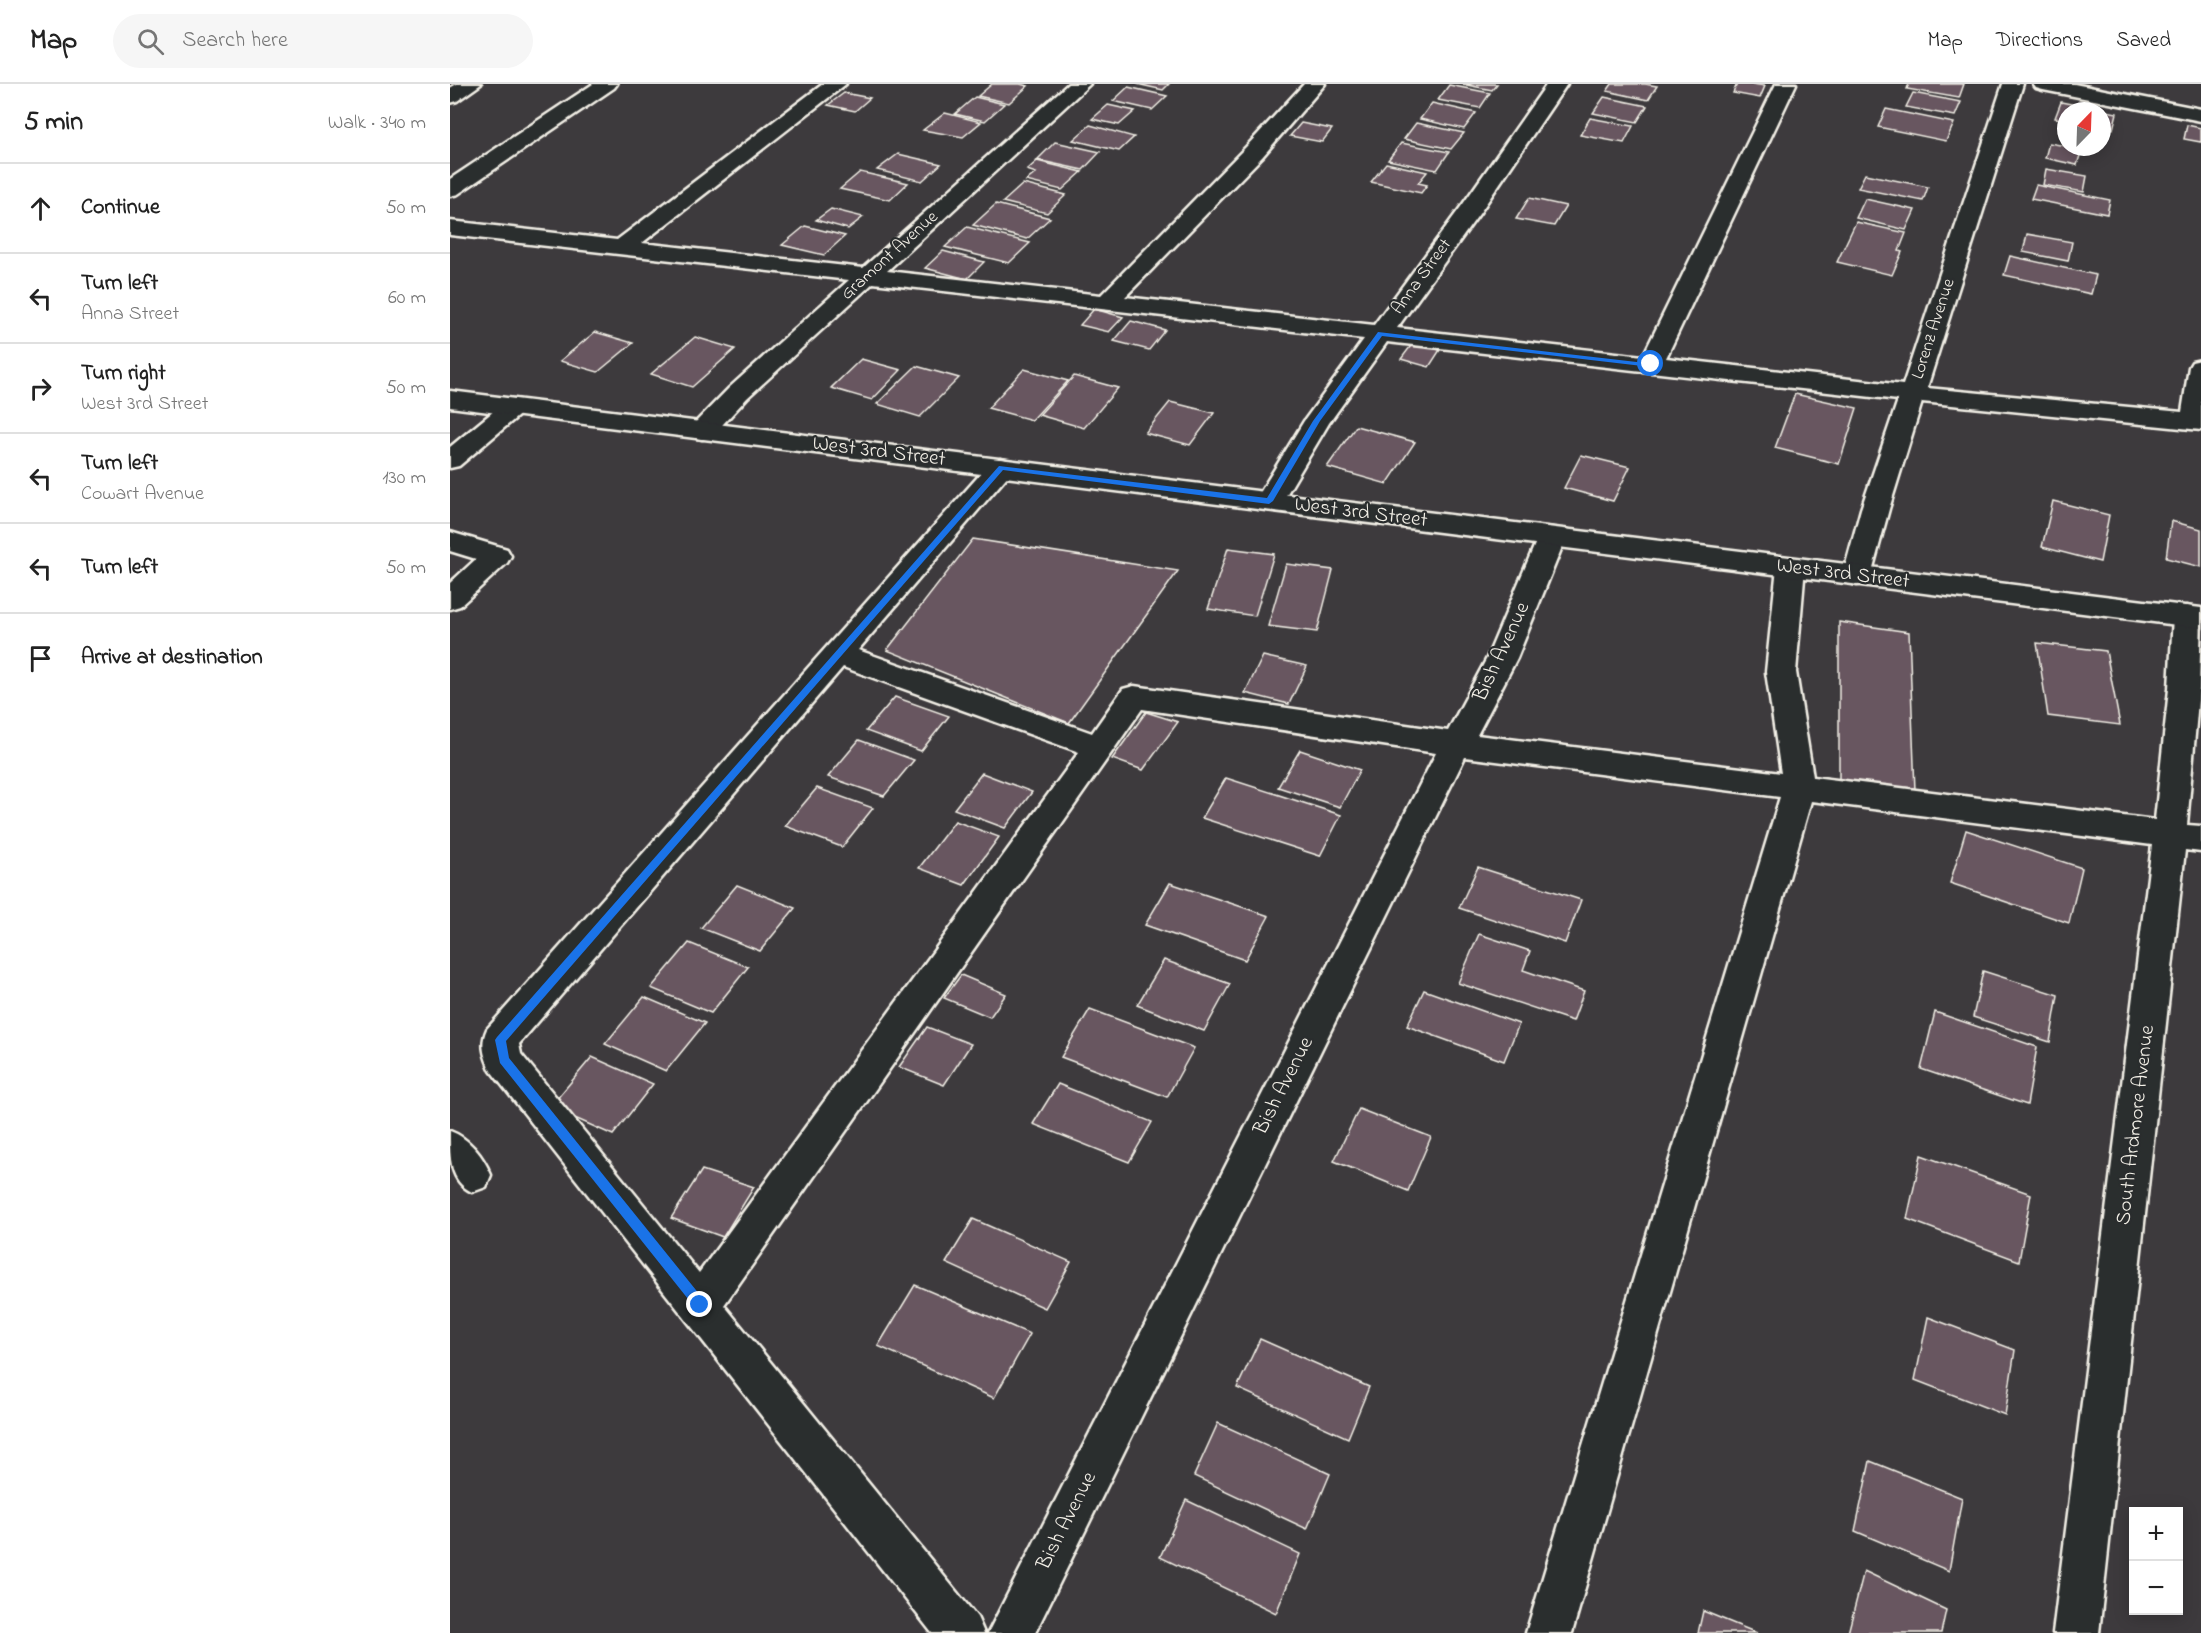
<!DOCTYPE html>
<html lang="en">
<head>
<meta charset="utf-8">
<style>
  body { margin:0; font-family:"Indie Flower",sans-serif; background:#f6f6f6; color:#222 }
  .controls { position:absolute; right:18px; bottom:18px; display:grid; overflow:hidden; border-radius:0px; box-shadow:0 3px 15px #0003 }
  .controls button { width:54px; height:54px; display:grid; place-items:center; padding:0; border:0; border-bottom:2px solid #e0e0e0; background:#fff; color:#222; font:30px sans-serif }
  .compass { position:absolute; left:1607px; top:18px; width:54px; height:54px; border-radius:50%; background:#fff; box-shadow:0 3px 15px #0003; rotate:23deg }
  .stop { position:absolute; width:18px; height:18px; margin:-14px; border:4px solid #1a73e8; border-radius:50%; background:#fff }
  .stop.end { background:#1a73e8; border-color:#fff; box-shadow:0 2px 6px #0008 }
  .list { margin:0; padding:0; list-style:none }
  h2 { display:flex; justify-content:space-between; align-items:center; height:78px; margin:0; padding:0 24px; font-size:26px }
  h2 small { font-size:20px; font-weight:400; color:#767676 }
  .list li { display:grid; grid-template-columns:39px 1fr auto; gap:18px; align-items:center; box-sizing:border-box; height:90px; padding:0 24px; border-top:2px solid #e0e0e0 }
  .list b { display:block; font-size:22px; white-space:nowrap }
  .list p { margin:0; font-size:20px; white-space:nowrap; color:#767676 }
  .list em { font-size:20px; font-style:normal; color:#767676 }
  .icon { flex:none; width:33px; height:33px; fill:none; stroke:currentColor; stroke-width:2; stroke-linecap:round; stroke-linejoin:round }
  .map { position:relative; flex:none; width:1751px; height:1549px; overflow:hidden }
  header { display:flex; align-items:center; gap:36px; box-sizing:border-box; height:84px; padding:0 30px; background:#fff; border-bottom:2px solid #e0e0e0 }
  header strong { font-size:28px }
  nav { display:flex; gap:33px; margin-inline-start:auto; font-size:21px }
  .search { width:420px; height:54px; background:#f6f6f6; display:flex; align-items:center; gap:15px; box-sizing:border-box; padding:0 21px; border-radius:33px; color:#767676; font-size:22px }
  main { display:flex }
  aside { flex:1; background:#fff }
  .map>svg:first-child { display:block }
</style>
</head>
<body>
<header>
<strong>Map</strong>
<div class="search"><svg class="icon" aria-label="search" viewBox="0 0 24 24"><circle cx="10" cy="10" r="6"/><path d="M15 15l6 6"/></svg>Search here</div>
<nav><a>Map</a><a>Directions</a><a>Saved</a></nav>
</header>
<main>
<aside>
<h2>5 min<small>Walk · 340 m</small></h2>
<ul class="list">
<li><svg class="icon" aria-label="ahead" viewBox="0 0 24 24"><path d="M12 20V5M6 11l6-6 6 6"/></svg><div><b>Continue</b></div><em>50 m</em></li>
<li><svg class="icon" aria-label="left" viewBox="0 0 24 24"><path d="M17 20v-9H6M10 6l-5 5 5 5"/></svg><div><b>Turn left</b><p>Anna Street</p></div><em>60 m</em></li>
<li><svg class="icon" aria-label="right" viewBox="0 0 24 24"><path d="M7 20v-9h11M14 6l5 5-5 5"/></svg><div><b>Turn right</b><p>West 3rd Street</p></div><em>50 m</em></li>
<li><svg class="icon" aria-label="left" viewBox="0 0 24 24"><path d="M17 20v-9H6M10 6l-5 5 5 5"/></svg><div><b>Turn left</b><p>Cowart Avenue</p></div><em>130 m</em></li>
<li><svg class="icon" aria-label="left" viewBox="0 0 24 24"><path d="M17 20v-9H6M10 6l-5 5 5 5"/></svg><div><b>Turn left</b></div><em>50 m</em></li>
<li><svg class="icon" aria-label="arrive" viewBox="0 0 24 24"><path d="M6 21V4h12l-3 4 3 4H6"/></svg><div><b>Arrive at destination</b></div></li>
</ul>
</aside>
<div class="map">
<svg width="1751" height="1549" viewBox="0 0 1751 1549">
  <rect width="100%" height="100%" fill="#3d3a3d"/>
  <filter id="ink" filterUnits="userSpaceOnUse"><feTurbulence type="fractalNoise" baseFrequency=".0167" numOctaves="2"/><feDisplacementMap in="SourceGraphic" scale="12" xChannelSelector="R" yChannelSelector="G"/><feConvolveMatrix kernelMatrix="1 2 1 2 8 2 1 2 1" color-interpolation-filters="sRGB"/></filter>
  <g filter="url(#ink)">
    <g fill="#685760" stroke="#f4f1e8" stroke-width="1.5">
      <path d="M542 0H570L578 2 559 19 528 12Z"/>
      <path d="M687 0H719L713 6Z"/>
      <path d="M1012 0H1047L1042 6Z"/>
      <path d="M1162 0H1195L1207 2 1198 16 1157 7Z"/>
      <path d="M1287 0H1303L1315 2 1310 14 1283 9Z"/>
      <path d="M1459 0H1514L1509 14 1457 5Z"/>
      <path d="M999 1 1040 9 1030 24 988 16Z"/>
      <path d="M678 3 717 12 702 26 663 17Z"/>
      <path d="M394 9 420 14 405 27 378 21Z"/>
      <path d="M1463 9 1511 18 1505 32 1456 23Z"/>
      <path d="M525 13 554 20 535 37 505 30Z"/>
      <path d="M1154 13 1197 22 1187 38 1143 29Z"/>
      <path d="M1611 18 1667 29 1663 45 1652 43V27H1616V36L1605 34Z"/>
      <path d="M982 19 1026 29 1014 45 970 35Z"/>
      <path d="M658 21 685 27 669 41 642 35Z"/>
      <path d="M1436 25 1504 39 1496 57 1428 43Z"/>
      <path d="M495 29 531 38 513 53 473 46Z"/>
      <path d="M1140 34 1183 42 1174 59 1130 51Z"/>
      <path d="M851 39 882 45 872 58 840 52Z"/>
      <path d="M966 39 1014 49 1001 65 954 55Z"/>
      <path d="M640 41 684 53 669 67 623 56Z"/>
      <path d="M1737 41 1751 44V58L1734 55Z"/>
      <path d="M605 58 650 68 633 86 587 76Z"/>
      <path d="M951 59 999 68 987 86 938 76Z"/>
      <path d="M1599 59 1632 65 1627 81 1595 74Z"/>
      <path d="M448 70 491 80 472 97 427 86Z"/>
      <path d="M587 77 632 88 612 106 576 97 586 89 577 86Z"/>
      <path d="M936 79 977 88 968 99 977 101 971 109 921 98Z"/>
      <path d="M1596 85 1637 92 1634 108 1593 101Z"/>
      <path d="M410 88 458 99 440 116 390 105Z"/>
      <path d="M1415 90 1478 103 1473 117 1408 104Z"/>
      <path d="M573 100 616 111 597 129 553 118Z"/>
      <path d="M1586 101 1660 116 1657 130 1581 115Z"/>
      <path d="M1079 114 1116 122 1104 142 1066 135Z"/>
      <path d="M1415 115 1465 126 1456 146 1406 134Z"/>
      <path d="M546 120 600 134 577 155 523 141Z"/>
      <path d="M381 125 413 133 398 145 366 136Z"/>
      <path d="M1406 138 1456 149 1449 167 1452 168 1442 191 1387 178Z"/>
      <path d="M355 142 395 152 374 171 332 161Z"/>
      <path d="M517 143 580 159 559 179 495 163Z"/>
      <path d="M1577 150 1622 158 1618 177 1573 168Z"/>
      <path d="M493 167 534 178 517 195 475 184Z"/>
      <path d="M1560 172 1646 191 1641 210 1554 191Z"/>
      <path d="M644 225 673 233 659 248 630 241Z"/>
      <path d="M681 237 715 246 699 266 664 257Z"/>
      <path d="M145 248 183 259 148 288 110 277Z"/>
      <path d="M245 253 285 265 242 303 201 290Z"/>
      <path d="M963 259 990 266 979 283 951 275Z"/>
      <path d="M411 275 451 286 422 316 381 304Z"/>
      <path d="M466 282 509 294 470 333 427 320Z"/>
      <path d="M574 285 618 297 582 336 538 324Z"/>
      <path d="M624 292 668 304 634 344 589 331Z"/>
      <path d="M1345 310 1407 324 1389 380 1325 364Z"/>
      <path d="M720 318 764 329 740 361 695 349Z"/>
      <path d="M906 342 965 358 937 400 877 383Z"/>
      <path d="M1131 371 1180 383 1163 417 1114 404Z"/>
      <path d="M1603 417 1659 431 1650 478 1592 463Z"/>
      <path d="M1721 437 1751 445V483L1716 474Z"/>
      <path d="M523 455 728 487 619 639 437 566Z"/>
      <path d="M778 464 824 470 805 532 758 525Z"/>
      <path d="M836 480 883 486 867 548 818 542Z"/>
      <path d="M1389 538 1459 548 1465 707 1389 695Z"/>
      <path d="M1587 559 1656 567 1670 641 1598 632Z"/>
      <path d="M813 572 857 582 839 620 795 609Z"/>
      <path d="M445 613 499 632 471 667 416 647Z"/>
      <path d="M696 628 728 638 693 686 662 675Z"/>
      <path d="M409 656 464 676 434 712 378 693Z"/>
      <path d="M850 666 910 686 890 723 828 703Z"/>
      <path d="M532 689 582 708 555 744 504 725Z"/>
      <path d="M776 694 891 731 870 772 752 734Z"/>
      <path d="M367 704 423 724 392 763 335 742Z"/>
      <path d="M505 737 549 753 514 801 469 784Z"/>
      <path d="M1516 746 1632 784 1619 839 1500 799Z"/>
      <path d="M1028 783 1131 816 1115 859 1009 824Z"/>
      <path d="M720 799 819 832 795 876 695 841Z"/>
      <path d="M287 801 345 824 310 867 251 844Z"/>
      <path d="M1029 850 1080 867 1073 886 1134 907 1123 937 1008 899Z"/>
      <path d="M239 859 298 883 261 929 201 904Z"/>
      <path d="M714 876 780 900 754 947 687 921Z"/>
      <path d="M1533 887 1608 911 1600 958 1523 933Z"/>
      <path d="M511 891 556 910 540 933 494 914Z"/>
      <path d="M974 906 1069 940 1054 977 957 942Z"/>
      <path d="M194 913 255 939 216 987 155 960Z"/>
      <path d="M640 925 744 964 717 1013 611 973Z"/>
      <path d="M1485 928 1587 963 1577 1021 1471 985Z"/>
      <path d="M477 943 521 960 494 1001 449 983Z"/>
      <path d="M142 973 203 1000 163 1051 100 1023Z"/>
      <path d="M608 1000 702 1038 679 1078 583 1040Z"/>
      <path d="M909 1025 981 1053 958 1107 884 1077Z"/>
      <path d="M1471 1071 1581 1110 1569 1177 1457 1135Z"/>
      <path d="M252 1086 304 1103 273 1153 221 1134Z"/>
      <path d="M523 1135 621 1178 595 1224 496 1179Z"/>
      <path d="M465 1201 580 1250 544 1314 428 1262Z"/>
      <path d="M1478 1233 1565 1266 1555 1331 1465 1296Z"/>
      <path d="M810 1255 919 1303 898 1354 787 1304Z"/>
      <path d="M768 1339 880 1390 857 1445 744 1392Z"/>
      <path d="M1420 1377 1512 1414 1499 1487 1405 1447Z"/>
      <path d="M736 1416 850 1470 826 1529 710 1473Z"/>
      <path d="M1414 1487 1496 1526 1491 1549H1398Z"/>
      <path d="M1253 1527 1307 1549H1248Z"/>
    </g>
    <g fill="none" stroke-linecap="round" stroke-linejoin="round">
      <g stroke="#f4f1e8" stroke-width="5">
        <g id="minor">
          <path d="M7 0H31L7 17 0 19V4Z"/>
          <path d="M143 0H167L164 4 8 110 0 112V95Z"/>
          <path d="M373 0H396L192 159 413 184 618 0H640L437 187 651 211 796 63 854 0H875L812 73 675 213 924 241 1013 120 1097 0H1117L1029 130 947 244 1193 272 1326 0H1346L1216 274 1453 301 1553 0H1573L1477 304 1732 328 1739 283 1742 278 1751 276V346L1472 318 1439 425 1421 491 1417 498 1407 501 1397 498 1393 491 1411 425 1448 316 937 258 879 339 829 423 819 426 809 423 805 417 854 337 914 255 423 199 297 314 261 353 252 355 243 353 239 347 243 341 279 304 399 196 0 151V137L167 156Z"/>
          <path d="M1583 0H1624L1751 25V37L1593 6 1586 4Z"/>
          <path d="M64 315 73 318 77 323 73 328 9 382 0 384V363L55 318Z"/>
          <path d="M551 375 560 377 564 383 560 389 408 566 642 649 673 605 684 602 998 647 1037 574 1088 453 1092 447 1102 444 1112 447 1116 453 1067 574 1027 651 1331 689 1316 588 1327 483 1331 476 1341 474 1351 476 1355 483 1346 588 1363 693 1705 736 1719 605 1723 532 1727 525 1737 522 1747 525 1751 531 1749 605 1737 741 1751 742V768L1735 766 1649 1549H1603L1702 761 1361 717 1122 1549H1076L1330 713 1015 673 585 1549H538L986 669 692 625 274 1221 527 1533 534 1549H482L41 987C34 972 30 960 37 945L542 377ZM393 583 629 668 249 1189 71 970 69 960Z"/>
          <path d="M0 448 57 465 61 472 57 479 10 522 0 525V499L26 475 0 467Z"/>
          <path d="M0 1047C19 1054 33 1072 41 1091L36 1103 22 1108C0 1097 0 1076 0 1047Z"/>
        </g>
      </g>
      <g stroke="#f4f1e8" stroke-width="5">
        <path id="major" d="M0 307 1751 524V544L0 323Z"/>
      </g>
      <use href="#minor" fill="#2a2d2e" fill-rule="evenodd"/>
      <use href="#major" fill="#2a2d2e" fill-rule="evenodd"/>
    </g>
  </g>
  <path fill="#1a73e8" d="M928 248 1204 280 1201 283 932 252 870 337 823 417 819 420 553 386 56 957 59 974 254 1216V1225H246L50 979 45 956 47 953 549 382 817 414 863 337Z"/>
  <g text-anchor="middle" dominant-baseline="central" stroke-width="4.5" stroke-linejoin="round" paint-order="stroke">
    <g font-size="18" fill="#f4f1e8" stroke="#2a2d2e">
      <text transform="translate(440 172) rotate(-42)">Gramont Avenue</text>
      <text transform="translate(972 193) rotate(-54)">Anna Street</text>
      <text transform="translate(1484 245) rotate(-72)">Lorenz Avenue</text>
    </g>
    <g font-size="21" fill="#f4f1e8" stroke="#2a2d2e">
      <text transform="translate(429 368) rotate(7)">West 3rd Street</text>
      <text transform="translate(911 429) rotate(7)">West 3rd Street</text>
      <text transform="translate(1393 490) rotate(7)">West 3rd Street</text>
      <text transform="translate(1052 568) rotate(-65)">Bish Avenue</text>
      <text transform="translate(834 1002) rotate(-63)">Bish Avenue</text>
      <text transform="translate(1686 1041) rotate(-83)">South Ardmore Avenue</text>
      <text transform="translate(617 1437) rotate(-63)">Bish Avenue</text>
    </g>
  </g>
</svg>
<div class="controls">
<button>+</button>
<button>−</button>
</div>
<svg class="compass" viewBox="-18 -18 36 36"><path d="M0-13l5 13h-10z" fill="#e53935"/><path d="M0 13l5-13h-10z" fill="#767676"/></svg>
<div class="stop" style="left:1201px;top:280px"></div>
<div class="stop end" style="left:250px;top:1221px"></div>
</div>
</main>
</body>
</html>
